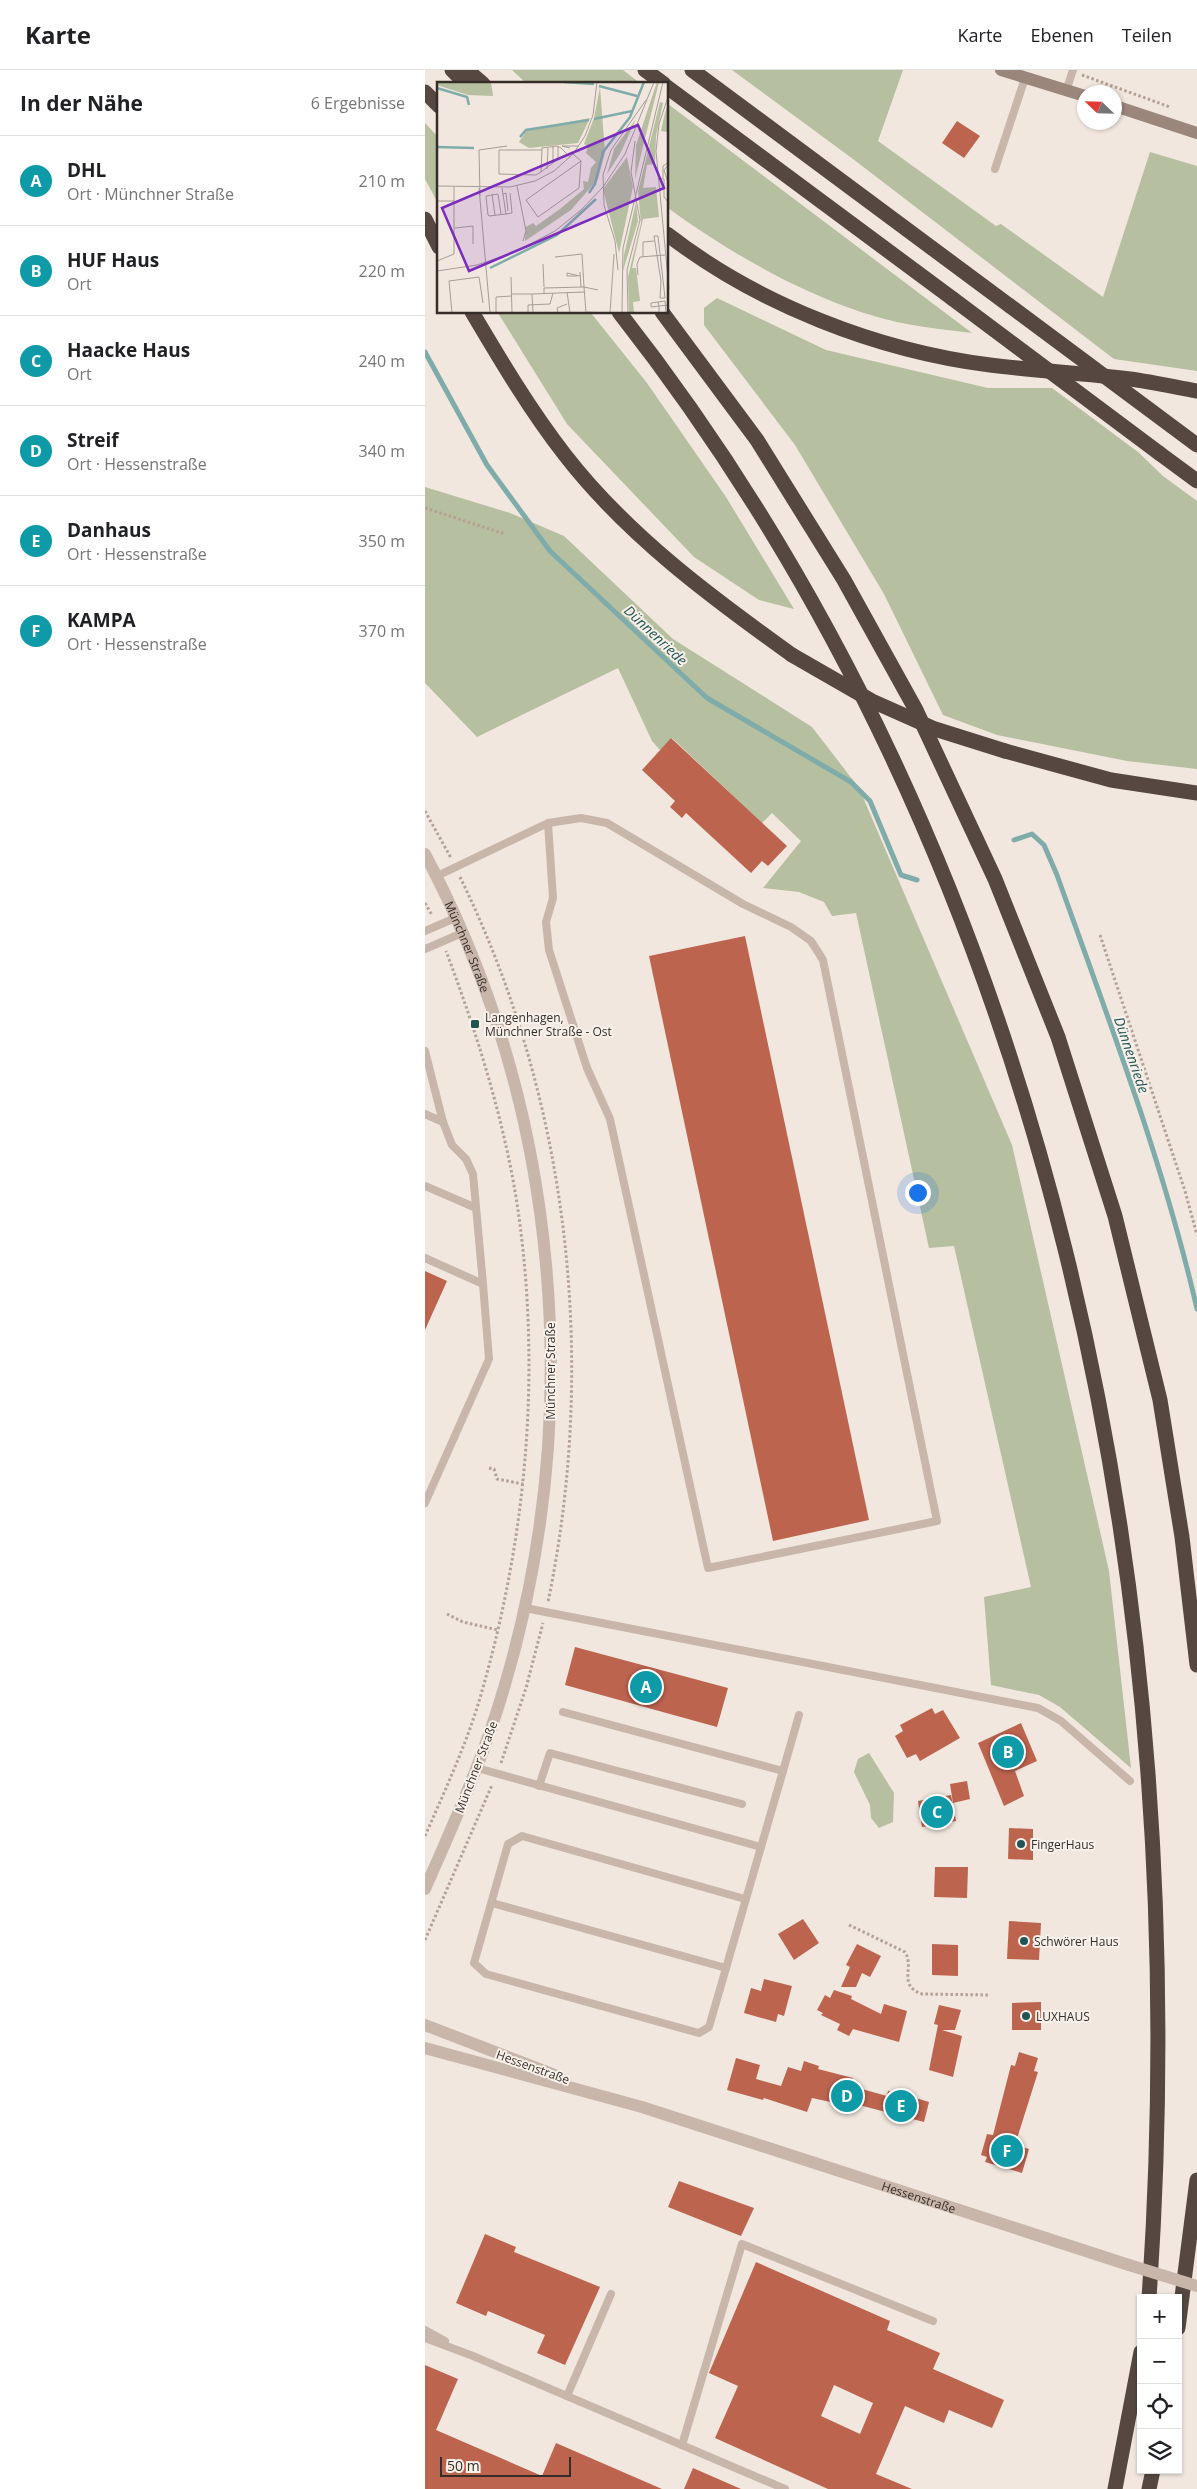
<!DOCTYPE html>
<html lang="de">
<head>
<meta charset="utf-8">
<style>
  body { margin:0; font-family:"Open Sans",sans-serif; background:#f6f6f6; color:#202124 }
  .controls { position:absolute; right:15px; bottom:15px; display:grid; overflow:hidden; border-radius:0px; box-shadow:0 1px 4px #0004 }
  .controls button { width:45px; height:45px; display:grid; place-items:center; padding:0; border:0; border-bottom:1px solid #e0e0e0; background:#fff; color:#202124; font:25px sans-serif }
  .compass { position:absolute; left:652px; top:15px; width:45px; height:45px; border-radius:50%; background:#fff; box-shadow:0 1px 4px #0004; rotate:293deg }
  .scale { position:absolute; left:15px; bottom:12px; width:131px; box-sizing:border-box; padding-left:5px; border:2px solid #362d29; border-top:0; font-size:14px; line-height:18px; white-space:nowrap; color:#362d29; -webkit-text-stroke:4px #f8f1ea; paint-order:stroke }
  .you { position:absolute; left:492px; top:1122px; width:18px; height:18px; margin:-12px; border:4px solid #fff; border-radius:50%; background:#1a73e8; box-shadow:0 0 0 8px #1a73e833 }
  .badge { display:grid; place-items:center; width:32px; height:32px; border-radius:50%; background:#225455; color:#fff; font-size:16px; font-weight:700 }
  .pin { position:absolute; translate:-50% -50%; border:2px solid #fff; box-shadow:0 1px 5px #0006 }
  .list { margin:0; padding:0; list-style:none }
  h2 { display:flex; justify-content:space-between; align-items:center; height:65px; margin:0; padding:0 20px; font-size:21px }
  h2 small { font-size:16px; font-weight:400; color:#757577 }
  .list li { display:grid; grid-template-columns:32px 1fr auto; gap:15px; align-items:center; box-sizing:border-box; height:90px; padding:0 20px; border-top:1px solid #e0e0e0 }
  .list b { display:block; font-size:19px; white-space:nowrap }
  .list p { margin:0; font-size:16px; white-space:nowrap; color:#757577 }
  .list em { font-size:16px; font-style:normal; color:#757577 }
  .icon { flex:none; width:28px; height:28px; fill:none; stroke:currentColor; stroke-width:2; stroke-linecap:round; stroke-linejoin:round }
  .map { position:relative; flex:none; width:772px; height:2419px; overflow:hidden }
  header { display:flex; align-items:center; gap:30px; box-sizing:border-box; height:70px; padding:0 25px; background:#fff; border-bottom:1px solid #e0e0e0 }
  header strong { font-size:24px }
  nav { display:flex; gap:28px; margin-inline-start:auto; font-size:18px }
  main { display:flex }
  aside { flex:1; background:#fff }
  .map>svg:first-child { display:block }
</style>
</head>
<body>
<header>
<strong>Karte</strong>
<nav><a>Karte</a><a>Ebenen</a><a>Teilen</a></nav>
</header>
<main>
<aside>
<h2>In der Nähe<small>6 Ergebnisse</small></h2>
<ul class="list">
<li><span class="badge" style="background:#0f9aa8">A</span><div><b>DHL</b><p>Ort · Münchner Straße</p></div><em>210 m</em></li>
<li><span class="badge" style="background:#0f9aa8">B</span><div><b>HUF Haus</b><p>Ort</p></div><em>220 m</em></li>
<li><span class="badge" style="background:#0f9aa8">C</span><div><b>Haacke Haus</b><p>Ort</p></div><em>240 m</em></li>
<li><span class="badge" style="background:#0f9aa8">D</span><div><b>Streif</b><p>Ort · Hessenstraße</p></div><em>340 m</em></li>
<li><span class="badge" style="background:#0f9aa8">E</span><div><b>Danhaus</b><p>Ort · Hessenstraße</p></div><em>350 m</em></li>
<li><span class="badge" style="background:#0f9aa8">F</span><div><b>KAMPA</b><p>Ort · Hessenstraße</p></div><em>370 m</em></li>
</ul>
</aside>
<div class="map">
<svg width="772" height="2419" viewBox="0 0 772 2419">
  <rect width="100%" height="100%" fill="#f1e7de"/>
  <g fill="#b6bf9f">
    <path d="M87 0H198L216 14H102Z"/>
    <path d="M307 0H478L453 71 571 156 576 154 678 227 725 82 772 96V301L689 289 428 89Z"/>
    <path d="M243 34 547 263C525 260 503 258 482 254 400 238 310 187 243 138Z"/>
    <path d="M0 53 14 68V135L0 109Z"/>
    <path d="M292 228 401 280 563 318H627L713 382 738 406 772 431V699L702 691 572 665 518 645 459 524 370 375 279 255V238Z"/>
    <path d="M73 243H166L222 313 301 427 369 539 334 530 269 487 142 354Z"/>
    <path d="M0 417 85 443 139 466 248 569 387 657 434 718 587 1075 684 1501 706 1698 635 1637 614 1625 566 1615 559 1527 606 1517 529 1176 504 1178 431 843 407 846 399 832 374 822 338 818 376 771 347 743 337 753 247 668 235 680 227 671 193 598 52 667 0 613Z"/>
    <path d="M444 1683 469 1723 468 1752 454 1758 446 1748 445 1735 429 1702 433 1689Z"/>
  </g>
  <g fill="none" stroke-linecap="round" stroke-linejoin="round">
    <g stroke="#7facab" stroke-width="5">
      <path d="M0 282 62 395 125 481 282 628 426 712 445 731 476 805 492 810"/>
      <path d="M589 770 607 764 619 775 632 805C683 948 738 1091 772 1239"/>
    </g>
  </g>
  <g fill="#bd644f" fill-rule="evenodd">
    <path d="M532 51 555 66 539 88 517 73Z"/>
    <path d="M246 668 362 776 343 796 337 791 326 803 261 743 257 748 245 737 250 731 217 700Z"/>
    <path d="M320 866 444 1450 348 1471 224 886Z"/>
    <path d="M0 1201 22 1211 0 1260Z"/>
    <path d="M150 1577 303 1618 292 1657 140 1615Z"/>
    <path d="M507 1638 510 1644 518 1640 535 1668 495 1691 491 1684 482 1688 470 1666 478 1661 475 1655Z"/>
    <path d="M596 1653 612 1691 590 1701 599 1726 579 1736 553 1673Z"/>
    <path d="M542 1711 545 1729 528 1733 525 1714Z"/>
    <path d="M526 1725 531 1751 497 1757 493 1731Z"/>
    <path d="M584 1758 608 1759V1790L583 1789Z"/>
    <path d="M510 1797H543L542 1828 509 1827Z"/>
    <path d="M378 1849 394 1873 369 1890 353 1864Z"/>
    <path d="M584 1851 616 1853 614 1890 582 1889Z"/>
    <path d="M432 1874 456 1886 445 1907 437 1903 431 1917H416L425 1897 421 1895Z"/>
    <path d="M507 1874 533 1875V1906L507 1905Z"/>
    <path d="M339 1909 367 1916 359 1946 353 1944 351 1952 319 1943 326 1918 336 1921Z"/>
    <path d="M409 1920 427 1926 426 1929 456 1944 459 1934 482 1941 474 1972 428 1959 424 1966 412 1960 415 1954 396 1945 398 1943 392 1940 400 1925 405 1928Z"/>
    <path d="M616 1932V1960H587V1933Z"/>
    <path d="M514 1935 536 1940 530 1960H517L537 1966 528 2007 504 2000 513 1955 509 1954Z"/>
    <path d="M594 1982 613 1988 609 2001 613 2002 590 2075 604 2079 597 2103 560 2092 562 2087 556 2085 562 2064 568 2065 586 1995 590 1996Z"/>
    <path d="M311 1988 335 1995 331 2009 356 2016 363 1997 376 2001 379 1991 394 1996 393 1999 428 2008 426 2016 462 2026 463 2021 494 2029 504 2032 499 2052 434 2035 433 2038 387 2028 382 2042 339 2028 338 2030 302 2020Z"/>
    <path d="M254 2111 329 2138 316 2166 243 2137Z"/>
    <path d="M60 2164 91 2177 89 2182 175 2217 140 2295 112 2283 120 2265 63 2241 61 2246 31 2233Z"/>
    <path d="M331 2192 465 2251 462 2260 515 2283 508 2299 579 2330 567 2358 524 2340 519 2353 480 2336 451 2404 487 2419H403L290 2368 313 2316 284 2303ZM409 2315 448 2333 435 2364 396 2346Z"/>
    <path d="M0 2295 33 2309 11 2360 117 2406 131 2373 237 2419H0Z"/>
    <path d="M268 2398 316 2419H259Z"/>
  </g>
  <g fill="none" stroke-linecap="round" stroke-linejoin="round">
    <g stroke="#b4a095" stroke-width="3" stroke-dasharray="2.5 2.5" stroke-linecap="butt">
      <path d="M657 5 745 37"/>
      <path d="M0 438 80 464"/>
      <path d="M0 741 26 788"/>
      <path d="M35 807C144 1030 173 1290 123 1532"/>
      <path d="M0 833 7 845"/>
      <path d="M675 865 760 1121 772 1165"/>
      <path d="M64 1398 69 1399 72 1409 98 1414"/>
      <path d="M22 1544 38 1552 73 1560"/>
      <path d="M76 1693 101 1618 118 1553"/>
      <path d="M0 1766C21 1718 43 1671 57 1621 103 1461 117 1292 91 1127 77 1043 51 961 21 881"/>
      <path d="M424 1855 480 1882C490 1898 472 1915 497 1924L565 1925"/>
      <path d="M0 1870 67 1715"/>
    </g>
    <g stroke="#c8b6aa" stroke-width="8">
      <path d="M641 21 648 0"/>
      <path d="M570 99 600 8"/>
      <path d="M12 806 123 753 128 828 121 852 124 880 162 998 185 1049 283 1498 512 1451 398 890 386 871 366 857 318 834 182 753 156 748 123 753"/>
      <path d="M0 861 30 848"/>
      <path d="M0 879 37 863"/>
      <path d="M0 981 18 1052 27 1075 41 1089 48 1104 58 1214 0 1188"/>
      <path d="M0 1044 18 1052"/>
      <path d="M0 1116 51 1138"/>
      <path d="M0 1433 64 1289 58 1214"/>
      <path d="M100 1538 613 1638 636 1651 705 1711"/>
      <path d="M138 1642 358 1701 336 1777"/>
      <path d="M52 1698 336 1777 284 1957 274 1963 61 1904 49 1893 83 1774 97 1766 320 1829"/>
      <path d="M358 1701 374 1645"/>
      <path d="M114 1716 125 1683 317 1734"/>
      <path d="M67 1833 301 1898"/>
      <path d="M0 2260 20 2271"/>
      <path d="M0 2268 48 2286 360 2419"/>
      <path d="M142 2326 186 2224"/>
      <path d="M257 2375 317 2174 508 2251"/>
    </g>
    <g stroke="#c8b6aa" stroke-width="12">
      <path id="s1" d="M0 784C135 1038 161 1343 79 1618 59 1687 29 1753 0 1819"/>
      <path d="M0 1955 135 2007"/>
      <path id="s2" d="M0 1978 217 2037 704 2195"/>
    </g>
    <g stroke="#9b867c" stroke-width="12">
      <path d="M576 0 660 26"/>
      <path d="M690 36 772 63"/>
    </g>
    <g stroke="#564741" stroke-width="15">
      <path d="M27 0 41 14"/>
      <path d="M42 0 58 14"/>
      <path d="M220 0 239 14"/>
      <path d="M267 0 585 236"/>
      <path d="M242 17 528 229"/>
      <path d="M0 22 14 36"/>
      <path d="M0 149 14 177"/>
      <path d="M242 164C332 234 453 281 565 295 612 301 659 303 705 309 727 312 750 317 772 321"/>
      <path d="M47 242C76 291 105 340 140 385 202 465 286 527 367 585"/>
      <path d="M194 242C630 798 772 1528 724 2228"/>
      <path d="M237 242 332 370 419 510 491 640 570 809 633 967 690 1146 735 1330 757 1467 772 1595"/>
      <path d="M734 383 772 411"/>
      <path d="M580 681 686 710 772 723"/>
      <path d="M753 2258 772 2110"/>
      <path d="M690 2419 716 2282"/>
      <path d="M724 2419 728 2400"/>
    </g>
    <path stroke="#c8b6aa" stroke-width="12" d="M704 2195 772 2216"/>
    <g stroke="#564741" stroke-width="15">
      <path d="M528 229 734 383"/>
      <path d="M585 236 772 375"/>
      <path d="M367 585 447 631 510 659 580 681"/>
    </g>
  </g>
  <g fill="#225455" stroke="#f8f1ea" stroke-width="2">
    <rect x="45" y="949" width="10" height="10" rx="2.5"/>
    <circle cx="596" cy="1774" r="5"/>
    <circle cx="599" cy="1871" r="5"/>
    <circle cx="601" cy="1946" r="5"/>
  </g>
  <g text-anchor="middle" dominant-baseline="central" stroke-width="4" stroke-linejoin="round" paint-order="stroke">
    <g font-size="12" fill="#362d29" stroke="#f8f1ea">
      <text stroke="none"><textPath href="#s1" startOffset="102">Münchner Straße</textPath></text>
      <text transform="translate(125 1301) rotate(-90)">Münchner Straße</text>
      <text transform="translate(51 1697) rotate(-69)">Münchner Straße</text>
      <text transform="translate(108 1997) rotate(20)">Hessenstraße</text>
      <text stroke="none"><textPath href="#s2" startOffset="516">Hessenstraße</textPath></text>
    </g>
    <g font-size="12" fill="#362d29" stroke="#f8f1ea" text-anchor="start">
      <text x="60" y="947">Langenhagen,<tspan x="60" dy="14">Münchner Straße - Ost</tspan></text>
      <text x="606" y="1774">FingerHaus</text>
      <text x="609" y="1871">Schwörer Haus</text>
      <text x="611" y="1946">LUXHAUS</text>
    </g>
    <g font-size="14" font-style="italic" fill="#225455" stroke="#f8f1ea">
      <text transform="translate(231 565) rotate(43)">Dünnenriede</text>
      <text transform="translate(707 985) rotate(71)">Dünnenriede</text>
    </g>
  </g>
  <g transform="translate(12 12)">
    <rect width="231" height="231" fill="#f1e7de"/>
    <path d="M0 0H54L56 14 31 13 0 3ZM220 0H222L198 97 199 63ZM163 5 168 71 161 97 134 128 88 159 89 145 96 141 99 144 123 127 147 107 146 99 151 100 154 86 159 80 149 71 151 64 147 62 157 36ZM223 20 226 21 219 54 218 82 210 83 206 106 219 105 222 135 206 137 195 186H199L203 219 196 220 197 231H192L191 195 204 141 201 109ZM231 21V50L224 49 228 31ZM153 36 141 61 92 66 82 60 90 48ZM199 37 183 72 170 92 177 67ZM190 75 196 105 182 171 166 107ZM199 120 201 139 186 189 187 173Z" fill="#b6bf9f"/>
    <path fill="none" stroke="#7facab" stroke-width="2.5" d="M127 0 157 2M162 4 200 14M0 6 30 15 32 23M157 37 195 29M83 55 89 48 152 38M0 65 37 66M152 111 158 102 166 70 193 35 207 0M53 186 120 153 159 117"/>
    <path fill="none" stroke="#a69d96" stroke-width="1" d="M232 12 222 42 219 69 232 207M121 64V77L104 90 105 66 120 64 124 66 133 75M133 66 125 64H142M136 72 144 79 89 118 101 135 142 106 144 79M116 81V65M232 82 227 88 232 104M110 87 111 66M104 90 99 93 62 92V68H105M221 96 227 97V115L232 121M226 96V84L232 80M0 104 73 105 98 99 117 89 136 72 148 54 156 33 160 0M80 104 89 149 86 159M42 106 53 231M55 112 58 133M66 112 69 111 71 129M43 114 42 68 70 64M0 119H18M64 132 61 112 49 114 51 133 52 134 69 132 65 106M69 132 75 131 73 111M18 146 36 144V162M217 154H221L228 216H223L224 199ZM118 175 145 172 147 205 161 208M206 175V160L217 159M0 179 17 172V105M106 182 107 205M181 188 178 159 167 123 166 93 174 68 209 18M0 189 40 183 78 170 118 149 144 128 166 105 188 72 217 0M143 190 144 205M201 193 200 182 203 175 228 173M140 194H130V191L143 194M74 195 75 231M130 210 133 231M107 211V206L147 205 149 231M74 212H95M221 220 222 224 214 225V221L228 219 229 231M150 230 166 231M15 231 12 199 42 195 46 221M59 231V215L75 214M91 231V223L113 222 116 211M96 231 95 212 147 210M121 231 120 226 130 222M173 231 177 172M185 231 186 166 226 0M191 231 190 188 203 138 194 90 198 59M222 231V224L232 223"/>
    <path fill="#7b2cbf" fill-opacity="0.15" stroke="#7b2cbf" stroke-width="2.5" d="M201 43 227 106 32 189 5 126Z"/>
    <rect width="231" height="231" fill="none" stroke="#362d29" stroke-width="2.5"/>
  </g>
</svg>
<div class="controls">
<button>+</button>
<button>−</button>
<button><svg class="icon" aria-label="locate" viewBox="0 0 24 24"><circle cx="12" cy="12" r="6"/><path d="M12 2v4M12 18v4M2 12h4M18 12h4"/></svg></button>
<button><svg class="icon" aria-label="layers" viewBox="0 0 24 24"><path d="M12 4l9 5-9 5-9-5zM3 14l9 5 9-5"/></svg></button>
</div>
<svg class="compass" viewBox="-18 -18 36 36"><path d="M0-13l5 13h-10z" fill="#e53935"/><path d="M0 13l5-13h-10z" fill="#757577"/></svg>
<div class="scale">50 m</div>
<div class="you"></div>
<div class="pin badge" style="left:221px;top:1617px;background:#0f9aa8">A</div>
<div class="pin badge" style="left:583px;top:1682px;background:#0f9aa8">B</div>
<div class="pin badge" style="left:512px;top:1742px;background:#0f9aa8">C</div>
<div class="pin badge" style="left:422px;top:2026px;background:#0f9aa8">D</div>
<div class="pin badge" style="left:476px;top:2036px;background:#0f9aa8">E</div>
<div class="pin badge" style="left:582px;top:2081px;background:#0f9aa8">F</div>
</div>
</main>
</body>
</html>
